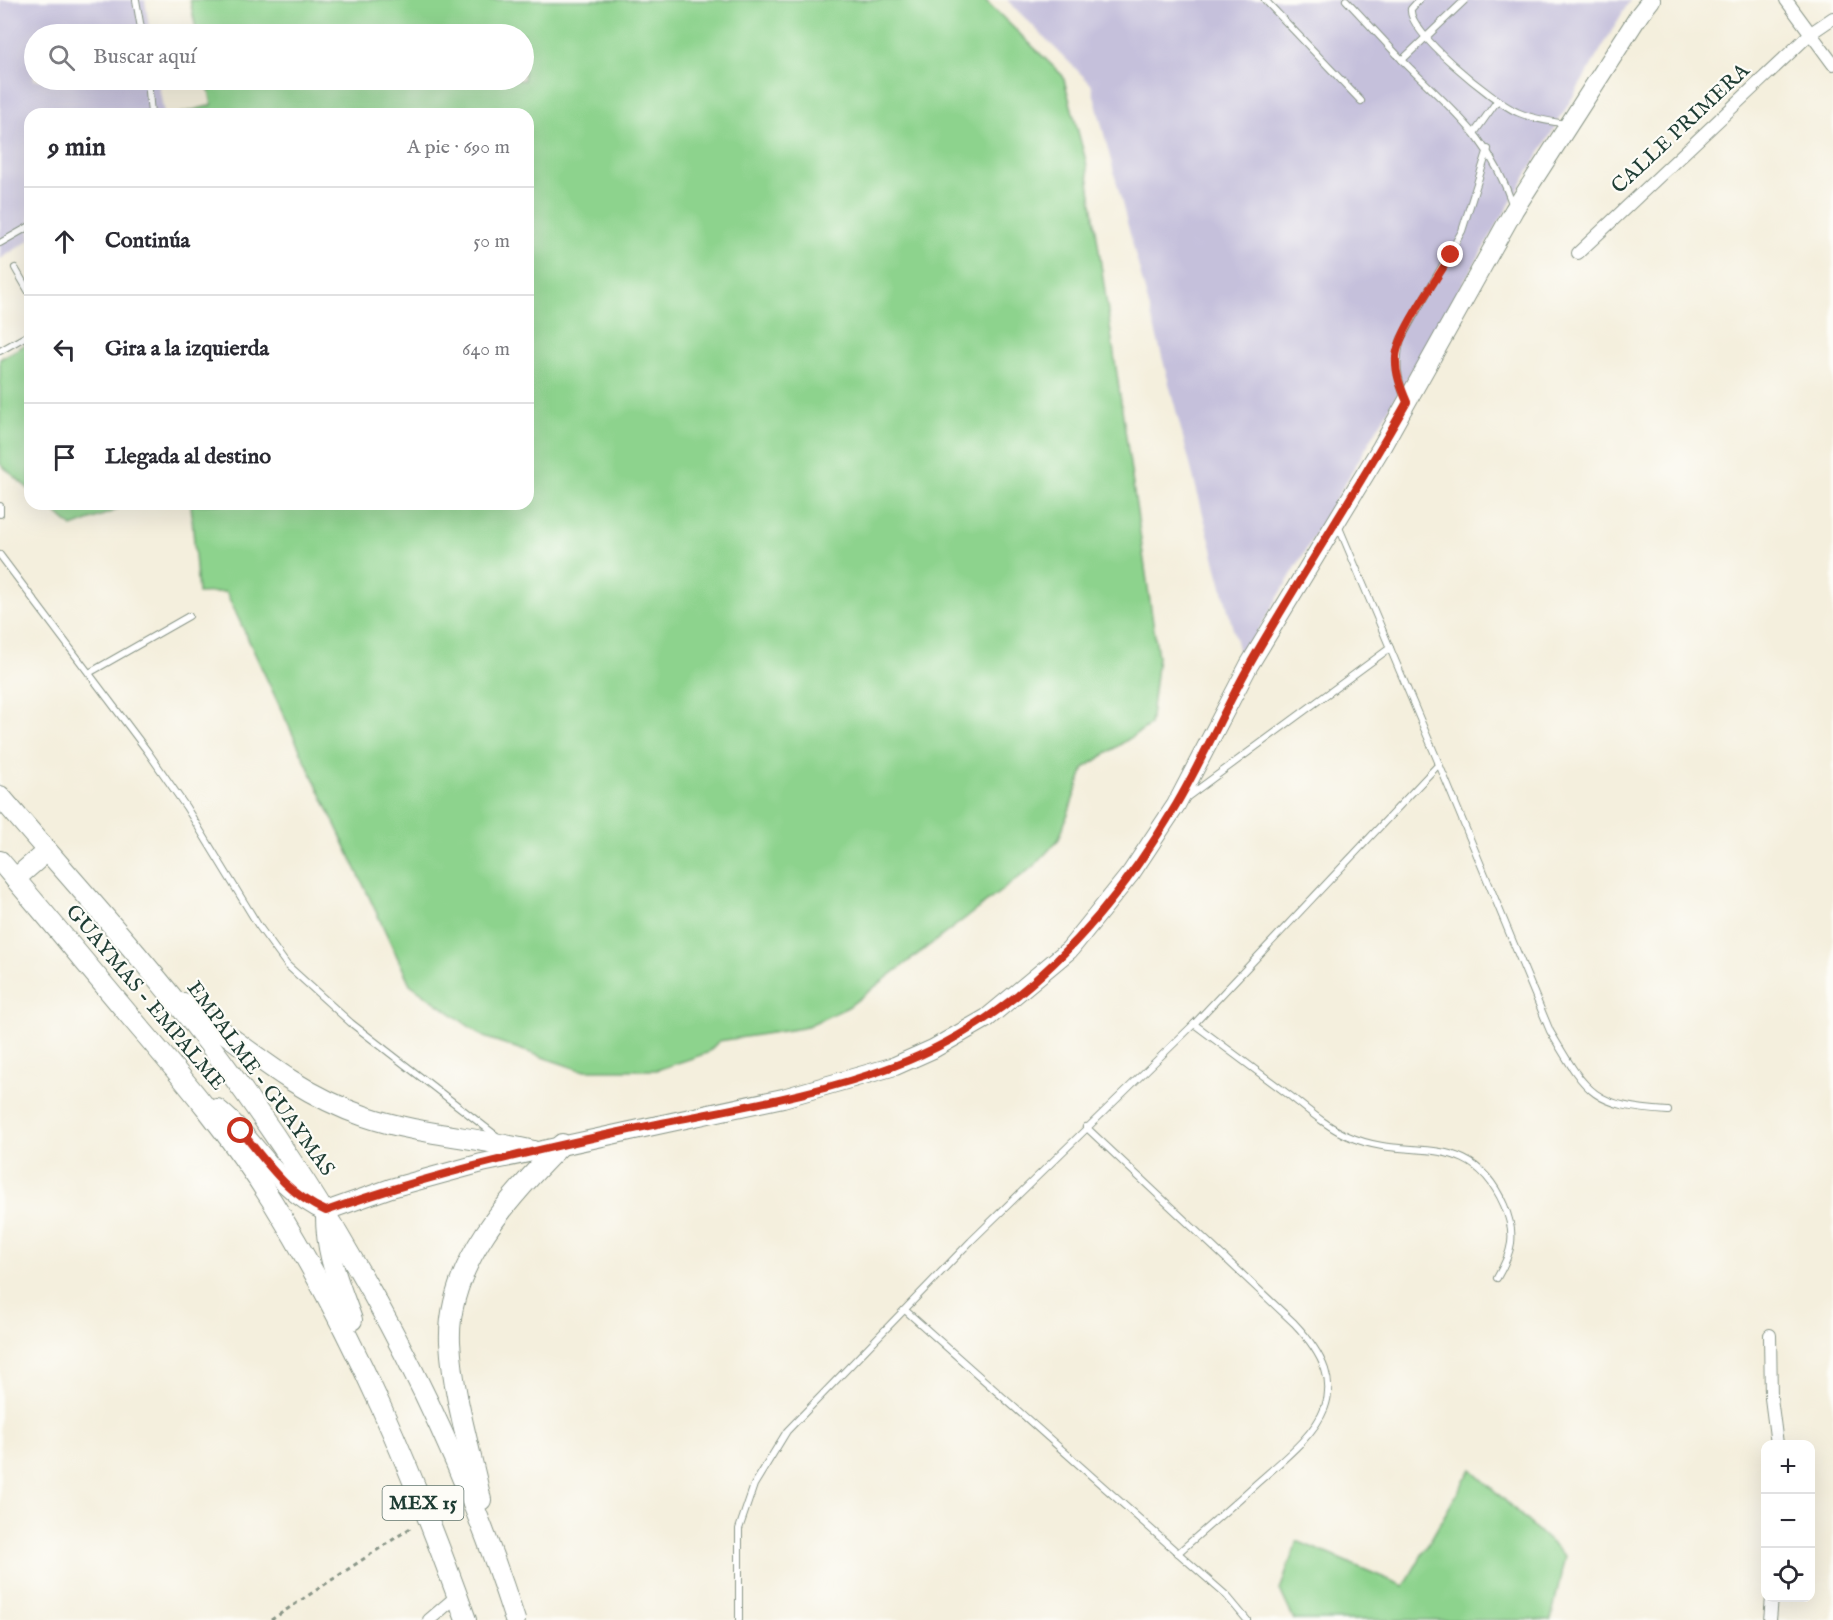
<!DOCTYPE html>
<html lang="es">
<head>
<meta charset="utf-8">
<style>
  body { margin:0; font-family:"IM FELL English",serif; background:#f7f7f7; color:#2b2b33 }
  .controls { position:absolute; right:18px; bottom:18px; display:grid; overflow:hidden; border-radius:12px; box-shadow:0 6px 24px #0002 }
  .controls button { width:54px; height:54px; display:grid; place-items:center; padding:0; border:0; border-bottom:2px solid #e1e1e2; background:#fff; color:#2b2b33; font:30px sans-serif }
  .stop { position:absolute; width:18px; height:18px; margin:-14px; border:4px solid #c8321e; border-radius:50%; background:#fff }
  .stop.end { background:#c8321e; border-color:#fff; box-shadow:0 2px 6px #0008 }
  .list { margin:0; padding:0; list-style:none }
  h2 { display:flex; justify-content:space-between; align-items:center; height:78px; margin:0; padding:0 24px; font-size:26px }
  h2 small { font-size:20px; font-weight:400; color:#7c7c81 }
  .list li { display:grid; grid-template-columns:39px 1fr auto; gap:18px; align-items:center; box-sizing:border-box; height:108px; padding:0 24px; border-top:2px solid #e1e1e2 }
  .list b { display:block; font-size:22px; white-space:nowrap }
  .list em { font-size:20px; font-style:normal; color:#7c7c81 }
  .icon { flex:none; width:33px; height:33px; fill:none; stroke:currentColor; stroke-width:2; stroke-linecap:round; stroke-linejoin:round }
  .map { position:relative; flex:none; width:1833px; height:1620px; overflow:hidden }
  .search { position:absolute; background:#fff; box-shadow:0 6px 24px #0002; left:24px; top:24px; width:510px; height:66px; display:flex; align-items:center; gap:15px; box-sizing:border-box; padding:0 21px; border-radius:33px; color:#7c7c81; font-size:22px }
  .panel { position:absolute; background:#fff; box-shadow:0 6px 24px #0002; left:24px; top:108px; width:510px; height:402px; border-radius:18px }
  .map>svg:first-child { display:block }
</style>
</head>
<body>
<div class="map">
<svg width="1833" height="1620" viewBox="0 0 1833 1620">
  <rect width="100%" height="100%" fill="#fdfcf7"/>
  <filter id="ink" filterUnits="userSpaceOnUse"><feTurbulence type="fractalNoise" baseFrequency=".0167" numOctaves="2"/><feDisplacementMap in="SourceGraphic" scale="12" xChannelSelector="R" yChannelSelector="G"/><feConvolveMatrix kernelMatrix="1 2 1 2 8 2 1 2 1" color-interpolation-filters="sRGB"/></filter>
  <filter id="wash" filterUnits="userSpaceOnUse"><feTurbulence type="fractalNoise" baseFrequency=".008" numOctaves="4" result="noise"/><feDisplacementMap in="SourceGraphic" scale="24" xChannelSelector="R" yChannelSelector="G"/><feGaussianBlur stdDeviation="1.35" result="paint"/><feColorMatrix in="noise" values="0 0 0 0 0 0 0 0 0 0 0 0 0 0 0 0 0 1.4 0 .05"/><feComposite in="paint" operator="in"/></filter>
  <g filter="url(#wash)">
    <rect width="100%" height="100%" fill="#f4efdd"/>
    <g fill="#c5c0db">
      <path d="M0 0H145L150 34H34V80H158L164 114H30V240L0 259Z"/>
      <path d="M1007 0H1630L1241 660 1091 84Z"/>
    </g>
    <g fill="#8dd38d" stroke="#568860" stroke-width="1.5">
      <path d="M190 0H985L1063 76 1086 161 1158 657 1150 725 1084 768 1059 839 1034 866 848 1007 803 1028 719 1041 707 1053 657 1070H580L484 1037 410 984 226 592 198 593 191 504H528V114H179L212 105 207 80H524V34H197Z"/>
      <path d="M30 342V490L0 464V359Z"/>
      <path d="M46 504H122L114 511 72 527Z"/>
      <path d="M1471 1469 1565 1556 1551 1620H1294L1280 1590 1297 1541 1404 1586Z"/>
    </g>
  </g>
  <g filter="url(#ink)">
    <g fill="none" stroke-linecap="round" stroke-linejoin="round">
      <g stroke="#8a9688" stroke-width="8">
        <g id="lane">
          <path d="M136 0 142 34"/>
          <path d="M1265 0 1361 101"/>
          <path d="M1346 0C1365 20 1384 41 1403 61 1453 112 1489 135 1513 206"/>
          <path d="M1419 0 1411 9C1407 32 1494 102 1517 112 1532 119 1549 121 1566 124"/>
          <path d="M1402 60 1465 0"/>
          <path d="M148 80 151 114"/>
          <path d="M1475 132 1497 101"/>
          <path d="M0 243 30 226"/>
          <path d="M15 268 30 294"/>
          <path d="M0 351 30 334"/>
          <path d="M1405 399C1397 377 1395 362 1401 339L1462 231 1488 149"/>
          <path d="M0 506V514"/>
          <path d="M0 555 148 752 186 807 258 925 287 965 351 1023 498 1137"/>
          <path d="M89 673 189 616"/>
          <path d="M1439 764 1550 1031C1587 1094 1592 1106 1668 1111"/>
          <path d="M1186 798 1390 648"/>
          <path d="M1194 1024C1226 1048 1257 1071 1289 1095 1307 1109 1327 1127 1348 1136 1410 1164 1469 1126 1504 1205 1517 1235 1512 1252 1497 1278"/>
          <path d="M1086 1127 1294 1323C1363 1396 1316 1431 1257 1483 1231 1507 1204 1530 1178 1553L1227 1596 1247 1620"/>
          <path d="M905 1310 1178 1553"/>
          <path d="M739 1620V1529L754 1485 787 1431 971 1241 1194 1024 1439 764 1338 525"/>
        </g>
      </g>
      <g stroke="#8a9688" stroke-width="14">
        <g id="street">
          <path d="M1786 0 1833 64"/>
          <path d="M1578 253 1811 33 1833 18"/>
          <path d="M1770 1335 1771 1398 1777 1444"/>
          <path d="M429 1620 457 1596"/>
          <path d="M1770 1620 1772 1598"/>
        </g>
      </g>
      <g stroke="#8a9688" stroke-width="20">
        <path id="secondary" d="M326 1211 391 1188 482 1163 783 1098 895 1066 933 1049 987 1018 1069 950 1131 873 1176 805 1249 665 1381 448 1514 210 1640 14 1651 0"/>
      </g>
      <g stroke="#8a9688" stroke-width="22">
        <g id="primary">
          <path d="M0 796C74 883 153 968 221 1060 347 1230 450 1418 515 1620"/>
          <path d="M0 861C45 914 90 968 134 1021 183 1078 232 1137 272 1201 354 1333 414 1474 466 1620"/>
          <path d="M15 879 47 851"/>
          <path d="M184 1003C242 1044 295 1093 364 1116 419 1135 477 1137 533 1151"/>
          <path d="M217 1109C258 1142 276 1189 326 1211 325 1253 338 1281 352 1320"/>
          <path d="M481 1500C470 1448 453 1396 450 1342 447 1264 510 1196 562 1144"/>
        </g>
      </g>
      <path stroke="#8a9688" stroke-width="3" stroke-dasharray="4.5 4.5" stroke-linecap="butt" d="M271 1620 412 1527"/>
      <use href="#lane" stroke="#fff" stroke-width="6"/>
      <use href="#street" stroke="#fff" stroke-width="12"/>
      <use href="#secondary" stroke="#fff" stroke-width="18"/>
      <use href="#primary" stroke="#fff" stroke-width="20"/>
    </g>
  </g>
  <g fill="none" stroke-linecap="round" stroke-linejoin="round" filter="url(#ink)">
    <path stroke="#c8321e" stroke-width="8" d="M241 1131C267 1163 287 1194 326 1211 436 1172 548 1147 662 1123 739 1107 820 1094 894 1066 1019 1019 1110 917 1176 805 1203 759 1224 710 1250 664 1301 575 1357 491 1407 402 1401 388 1395 373 1396 357 1398 332 1437 279 1451 255"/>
  </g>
  <g text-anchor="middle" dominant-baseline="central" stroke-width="4.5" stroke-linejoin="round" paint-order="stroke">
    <rect fill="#fdfcf7" stroke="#62766e" stroke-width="1.5" x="382.5" y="1486" width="81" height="34" rx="4.5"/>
    <g font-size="20" font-weight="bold" fill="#1f3d34">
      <text x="423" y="1503">MEX 15</text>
    </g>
    <g font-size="21" fill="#1f3d34" stroke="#fdfcf7">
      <text transform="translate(1681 129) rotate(-43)">CALLE PRIMERA</text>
      <text transform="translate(145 998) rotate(50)">GUAYMAS - EMPALME</text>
      <text transform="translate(260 1079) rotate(54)">EMPALME - GUAYMAS</text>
    </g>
  </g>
</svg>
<div class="controls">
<button>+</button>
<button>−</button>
<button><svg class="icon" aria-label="locate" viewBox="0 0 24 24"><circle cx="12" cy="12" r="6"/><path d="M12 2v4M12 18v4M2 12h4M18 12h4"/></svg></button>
</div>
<div class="stop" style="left:241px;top:1131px"></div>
<div class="stop end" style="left:1451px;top:255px"></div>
<div class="search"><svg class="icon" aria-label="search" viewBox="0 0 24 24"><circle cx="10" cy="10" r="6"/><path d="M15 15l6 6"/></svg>Buscar aquí</div>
<section class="panel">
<h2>9 min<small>A pie · 690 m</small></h2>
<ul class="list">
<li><svg class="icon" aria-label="ahead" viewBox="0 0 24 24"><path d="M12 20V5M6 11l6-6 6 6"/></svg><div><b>Continúa</b></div><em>50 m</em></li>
<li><svg class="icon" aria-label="left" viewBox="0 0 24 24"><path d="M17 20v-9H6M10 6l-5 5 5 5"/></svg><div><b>Gira a la izquierda</b></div><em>640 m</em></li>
<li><svg class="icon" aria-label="arrive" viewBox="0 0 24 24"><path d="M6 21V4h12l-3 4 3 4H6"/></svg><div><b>Llegada al destino</b></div></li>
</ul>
</section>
</div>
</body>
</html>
